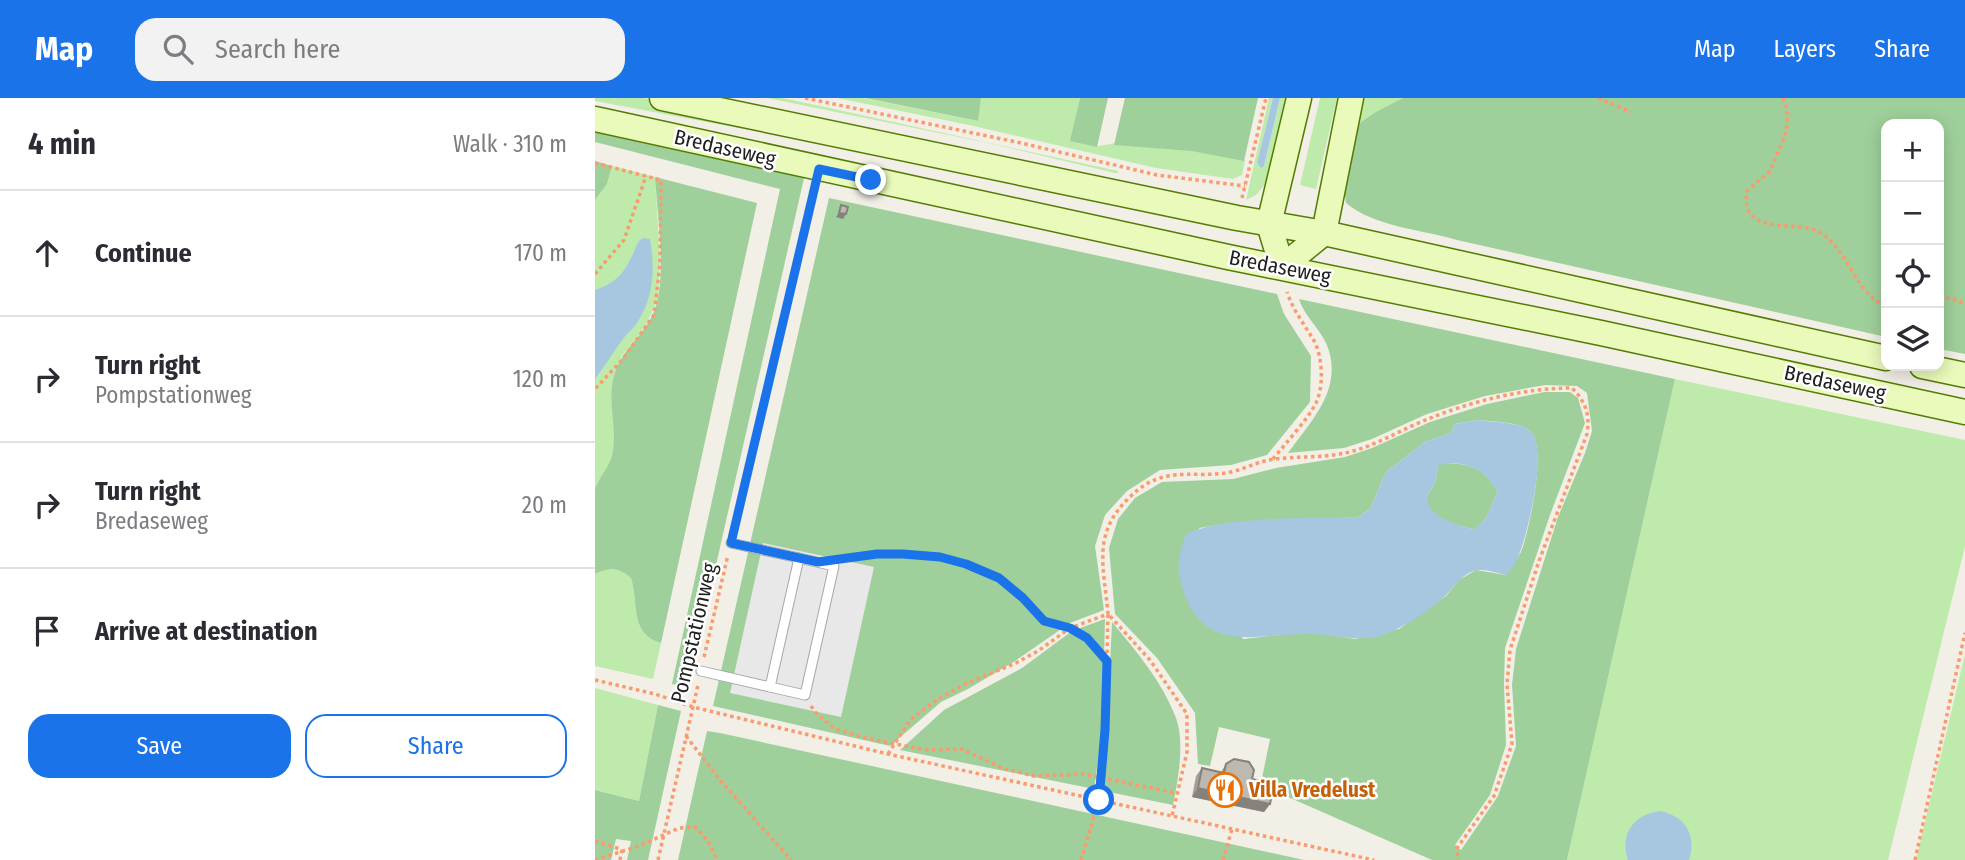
<!DOCTYPE html>
<html lang="en">
<head>
<meta charset="utf-8">
<style>
  body { margin:0; font-family:"Fira Sans Condensed",sans-serif; background:#f2f2f3; color:#2b2b33 }
  .controls { position:absolute; right:21px; top:21px; display:grid; overflow:hidden; border-radius:14px; box-shadow:0 4px 18px #0003 }
  .controls button { width:63px; height:63px; display:grid; place-items:center; padding:0; border:0; border-bottom:2px solid #e1e1e2; background:#fff; color:#2b2b33; font:35px sans-serif }
  .stop { position:absolute; width:21px; height:21px; margin:-16px; border:5px solid #1a73e8; border-radius:50%; background:#fff }
  .stop.end { background:#1a73e8; border-color:#fff; box-shadow:0 2px 7px #0008 }
  .list { margin:0; padding:0; list-style:none }
  h2 { display:flex; justify-content:space-between; align-items:center; height:91px; margin:0; padding:0 28px; font-size:30px }
  h2 small { font-size:23px; font-weight:400; color:#7c7c81 }
  .list li { display:grid; grid-template-columns:46px 1fr auto; gap:21px; align-items:center; box-sizing:border-box; height:126px; padding:0 28px; border-top:2px solid #e1e1e2 }
  .list b { display:block; font-size:26px; white-space:nowrap }
  .list p { margin:0; font-size:23px; white-space:nowrap; color:#7c7c81 }
  .list em { font-size:23px; font-style:normal; color:#7c7c81 }
  .actions { display:flex; gap:14px; padding:21px 28px }
  .actions a { flex:1; padding:16px 0; border:2px solid #1a73e8; border-radius:21px; text-align:center; font-size:24px; color:#1a73e8 }
  .actions .main { background:#1a73e8; color:#fff }
  .icon { flex:none; width:38px; height:38px; fill:none; stroke:currentColor; stroke-width:2; stroke-linecap:round; stroke-linejoin:round }
  .map { position:relative; flex:none; width:1370px; height:762px; overflow:hidden }
  header { display:flex; align-items:center; gap:42px; box-sizing:border-box; height:98px; padding:0 35px; background:#1a73e8; color:#fff }
  header strong { font-size:33px }
  nav { display:flex; gap:38px; margin-inline-start:auto; font-size:24px }
  .search { width:490px; height:63px; background:#f2f2f3; display:flex; align-items:center; gap:18px; box-sizing:border-box; padding:0 24px; border-radius:21px; color:#7c7c81; font-size:26px }
  main { display:flex }
  aside { flex:1; background:#fff }
  .map>svg:first-child { display:block }
</style>
</head>
<body>
<header>
<strong>Map</strong>
<div class="search"><svg class="icon" aria-label="search" viewBox="0 0 24 24"><circle cx="10" cy="10" r="6"/><path d="M15 15l6 6"/></svg>Search here</div>
<nav><a>Map</a><a>Layers</a><a>Share</a></nav>
</header>
<main>
<aside>
<h2>4 min<small>Walk · 310 m</small></h2>
<ul class="list">
<li><svg class="icon" aria-label="ahead" viewBox="0 0 24 24"><path d="M12 20V5M6 11l6-6 6 6"/></svg><div><b>Continue</b></div><em>170 m</em></li>
<li><svg class="icon" aria-label="right" viewBox="0 0 24 24"><path d="M7 20v-9h11M14 6l5 5-5 5"/></svg><div><b>Turn right</b><p>Pompstationweg</p></div><em>120 m</em></li>
<li><svg class="icon" aria-label="right" viewBox="0 0 24 24"><path d="M7 20v-9h11M14 6l5 5-5 5"/></svg><div><b>Turn right</b><p>Bredaseweg</p></div><em>20 m</em></li>
<li><svg class="icon" aria-label="arrive" viewBox="0 0 24 24"><path d="M6 21V4h12l-3 4 3 4H6"/></svg><div><b>Arrive at destination</b></div></li>
</ul>
<div class="actions"><a class="main">Save</a><a>Share</a></div>
</aside>
<div class="map">
<svg width="1370" height="762" viewBox="0 0 1370 762">
  <rect width="100%" height="100%" fill="#f1efe6"/>
  <g fill="#beebac">
    <path d="M0 0H48L152 19 235 47 0 3Z"/>
    <path d="M172 0H187L230 9 523 73V75H520L393 45Z"/>
    <path d="M242 0H268L382 23 386 0H485L476 43 504 48 544 41 650 62 647 77 638 81 561 70 374 27Z"/>
    <path d="M674 0H678L662 65 669 68 685 0H691L672 84 661 97 651 102Z"/>
    <path d="M725 0H742L721 91 705 87Z"/>
    <path d="M769 0H808L762 27Z"/>
    <path d="M17 68 60 79 65 163 63 201 51 227 26 259 19 276V352L15 366 0 392V102L12 86Z"/>
    <path d="M1080 281 1370 342V448L1293 762H972Z"/>
    <path d="M11 471 29 473 36 480C44 505 34 536 66 545L58 581 0 568V476Z"/>
    <path d="M1370 556V762H1321Z"/>
    <path d="M0 590 63 607 44 703 0 692Z"/>
  </g>
  <g fill="#9fd09b" fill-rule="evenodd">
    <path d="M270 0H386L383 23Z"/>
    <path d="M485 0H513L502 49 475 43Z"/>
    <path d="M530 0H663L649 63 597 53 519 47Z"/>
    <path d="M808 0H1370V256L1344 251V26H1291V239L862 142C825 131 780 129 751 105L749 88 762 27 781 14Z"/>
    <path d="M0 21 212 67 93 590 77 586 185 91 0 44Z"/>
    <path d="M0 63 17 68 12 86 0 102Z"/>
    <path d="M60 79 162 105 66 545C34 536 44 505 36 480 24 469 14 469 0 476 0 459 0 403 0 391 5 377 16 368 18 353 22 328 12 302 19 278 25 253 47 239 58 216 73 183 62 116 60 79Z"/>
    <path d="M234 100 682 196 689 216 716 258 715 304 672 357 636 367 565 372 532 393 510 417 500 448 509 512 475 525 420 563 373 591 346 604 295 648 118 608Z"/>
    <path d="M704 201 1080 281 972 762H837L677 692 665 690 675 641 624 629 615 668 603 666 600 615 562 560 520 516 514 450 523 421 540 400 567 384 638 381 681 370 750 359 777 350 835 324 892 306 949 294H975L983 300 990 325 955 417 910 550 909 586 911 647 895 697 860 747 866 752 903 698 921 648 917 587 921 551 963 419 990 355 997 333 992 295 982 288 950 287 890 298 832 316 777 341 749 350 693 355C715 324 746 294 734 253 729 234 710 220 704 201ZM883 322C897 324 924 323 935 333 953 348 934 433 926 454 922 462 916 469 911 477L881 472 864 482 851 498 804 531 760 541 731 536H694L648 541 604 430 630 426 763 419 775 411 791 374 830 344 856 335 860 326Z"/>
    <path d="M850 365C877 366 888 369 903 394L890 422 880 431C864 429 829 419 832 399 833 393 839 390 840 384 842 379 842 373 843 367Z"/>
    <path d="M510 521 507 633 499 691 305 652 349 612 427 570 477 533Z"/>
    <path d="M517 524C541 553 567 583 581 620 590 644 583 682 578 707L509 693Z"/>
    <path d="M63 607 86 613 53 762H32L36 743 21 741 16 762H0V692L44 703Z"/>
    <path d="M112 633 125 635 709 762H83Z"/>
  </g>
  <path fill="#e8e8e8" d="M168 445 279 469 246 619 135 595Z"/>
  <g fill="#a7c6df" fill-rule="evenodd">
    <path d="M678 0H685L669 68 666 70 662 65Z"/>
    <path d="M48 140 55 141C60 171 59 199 42 225 38 231 32 235 28 241 18 254 10 268 0 281V192C23 184 29 175 39 154 42 147 42 144 48 140Z"/>
    <path d="M883 322C896 324 926 324 935 333 954 349 933 433 925 454 922 463 918 470 911 477 902 475 888 470 879 473 866 477 860 488 851 497 837 511 808 530 788 537 765 545 739 536 714 536 666 535 612 557 590 497 581 472 582 461 591 436 633 417 715 421 763 419L775 411 791 374 830 344 856 335 860 326ZM850 365C876 365 889 371 903 394L890 422 880 431C865 429 830 418 832 399 833 393 839 390 840 384 842 379 842 373 843 368Z"/>
    <path d="M1065 713C1090 718 1102 737 1094 762H1033C1024 736 1039 716 1065 713Z"/>
  </g>
  <g fill="none" stroke-linecap="round" stroke-linejoin="round">
    <g stroke="#a7a7a7" stroke-width="11">
      <g id="lane">
        <path d="M106 573 175 589 204 460 136 445"/>
        <path d="M175 589 210 597 239 468 204 460"/>
      </g>
    </g>
    <g stroke="#547b04" stroke-width="27">
      <g id="secondary">
        <path d="M67 0 642 120 729 135 1291 260"/>
        <path d="M0 21 633 159 1006 235 1370 314"/>
        <path d="M687 169 729 135 756 0"/>
        <path d="M687 169 674 126 704 0"/>
        <path d="M1327 268 1370 277"/>
      </g>
    </g>
    <g stroke="#fb9a6d" stroke-width="3.5" stroke-dasharray="3.5 3.5" stroke-linecap="butt">
      <path d="M210 0 426 45 562 77 650 88"/>
      <path d="M1003 0 1036 14"/>
      <path d="M1188 0 1192 12V27L1190 38 1175 73 1152 93C1144 141 1203 120 1226 135 1252 151 1264 201 1291 207"/>
      <path d="M0 65 66 82 65 166 59 217 28 261 0 291"/>
      <path d="M647 100 671 0"/>
      <path d="M0 176 29 142 51 78"/>
      <path d="M1344 199 1363 202 1370 207"/>
      <path d="M678 361C690 346 713 321 721 305 729 288 728 258 718 241 709 226 698 212 692 194"/>
      <path d="M139 432 218 92"/>
      <path d="M253 460C303 453 359 452 404 480 421 491 432 508 447 521 454 527 468 527 477 532 492 539 500 551 512 563"/>
      <path d="M109 559 133 457"/>
      <path d="M0 582 60 596 98 609 293 656 779 762"/>
      <path d="M216 608 221 615 240 631 270 640 331 652 367 651 407 670 439 678 487 676 581 695"/>
      <path d="M91 638 125 682 196 762"/>
      <path d="M293 656 315 622 343 601 370 586 421 565 443 553 475 530 513 516C509 468 496 435 536 398 571 364 601 383 640 373 654 369 667 362 681 361 703 358 728 360 750 355 779 349 805 332 833 321 877 303 930 290 977 290 991 304 995 317 992 336L944 463 915 552 912 586 917 646 899 698 862 750 863 762"/>
      <path d="M0 743 25 751"/>
      <path d="M0 762 44 748 84 730 100 729 113 743 122 762"/>
      <path d="M25 762 27 752"/>
      <path d="M63 762 103 587"/>
      <path d="M486 762 504 702 510 632 513 516 555 562 592 616V654L577 718"/>
      <path d="M628 762 637 731"/>
      <path d="M1320 762 1370 535"/>
    </g>
    <use href="#lane" stroke="#fff" stroke-width="9"/>
    <use href="#secondary" stroke="#eafabb" stroke-width="24"/>
  </g>
  <path fill="#a39f97" d="M631 666 657 681 675 706 669 714 597 699 601 678 607 670 626 674Z"/>
  <g fill="#85827b">
    <path d="M244 115 251 116 248 121 241 119Z"/>
    <path d="M603 690 675 706 669 714 597 699Z"/>
  </g>
  <g fill="#beb9b0" stroke="#85827b" stroke-width="2">
    <path d="M246 107 253 109 251 116 244 115Z"/>
    <path d="M639 661 654 664 659 672 657 681 679 686 675 706 603 690 607 670 629 675 631 666Z"/>
  </g>
  <g fill="none" stroke-linecap="round" stroke-linejoin="round">
    <path stroke="#1a73e8" stroke-width="9" d="M276 82 224 71 136 445 223 464 282 456H308L345 459 371 466 404 480 428 500 449 523 475 530 492 540 512 563 510 632 504 702"/>
  </g>
  <defs>
    <g id="restaurant-ring" transform="scale(1.75)"><circle r="9.5" fill="#fff" stroke="#e8710a" stroke-width="1.5"/><path d="M-5-6h1v4h1v-4h1v4h1v-4h1v5L-1.5 .5V6h-2V.5L-5-1ZM5-6V6H3V1.5H1.5Q1.5-4 5-6Z" fill="#e8710a"/></g>
  </defs>
  <g fill-rule="evenodd">
    <use href="#restaurant-ring" x="630" y="692"/>
  </g>
  <g text-anchor="middle" dominant-baseline="central" stroke-width="5" stroke-linejoin="round" paint-order="stroke">
    <g font-size="21" fill="#202020" stroke="#fff">
      <text transform="translate(130 50) rotate(13)">Bredaseweg</text>
      <text transform="translate(685 169) rotate(11)">Bredaseweg</text>
      <text transform="translate(1240 285) rotate(12)">Bredaseweg</text>
      <text transform="translate(99 535) rotate(-77)">Pompstationweg</text>
    </g>
    <g font-size="21" font-weight="bold" fill="#c56008" stroke="#fff" text-anchor="start">
      <text x="654" y="692">Villa Vredelust</text>
    </g>
  </g>
</svg>
<div class="controls">
<button>+</button>
<button>−</button>
<button><svg class="icon" aria-label="locate" viewBox="0 0 24 24"><circle cx="12" cy="12" r="6"/><path d="M12 2v4M12 18v4M2 12h4M18 12h4"/></svg></button>
<button><svg class="icon" aria-label="layers" viewBox="0 0 24 24"><path d="M12 4l9 5-9 5-9-5zM3 14l9 5 9-5"/></svg></button>
</div>
<div class="stop" style="left:504px;top:702px"></div>
<div class="stop end" style="left:276px;top:82px"></div>
</div>
</main>
</body>
</html>
